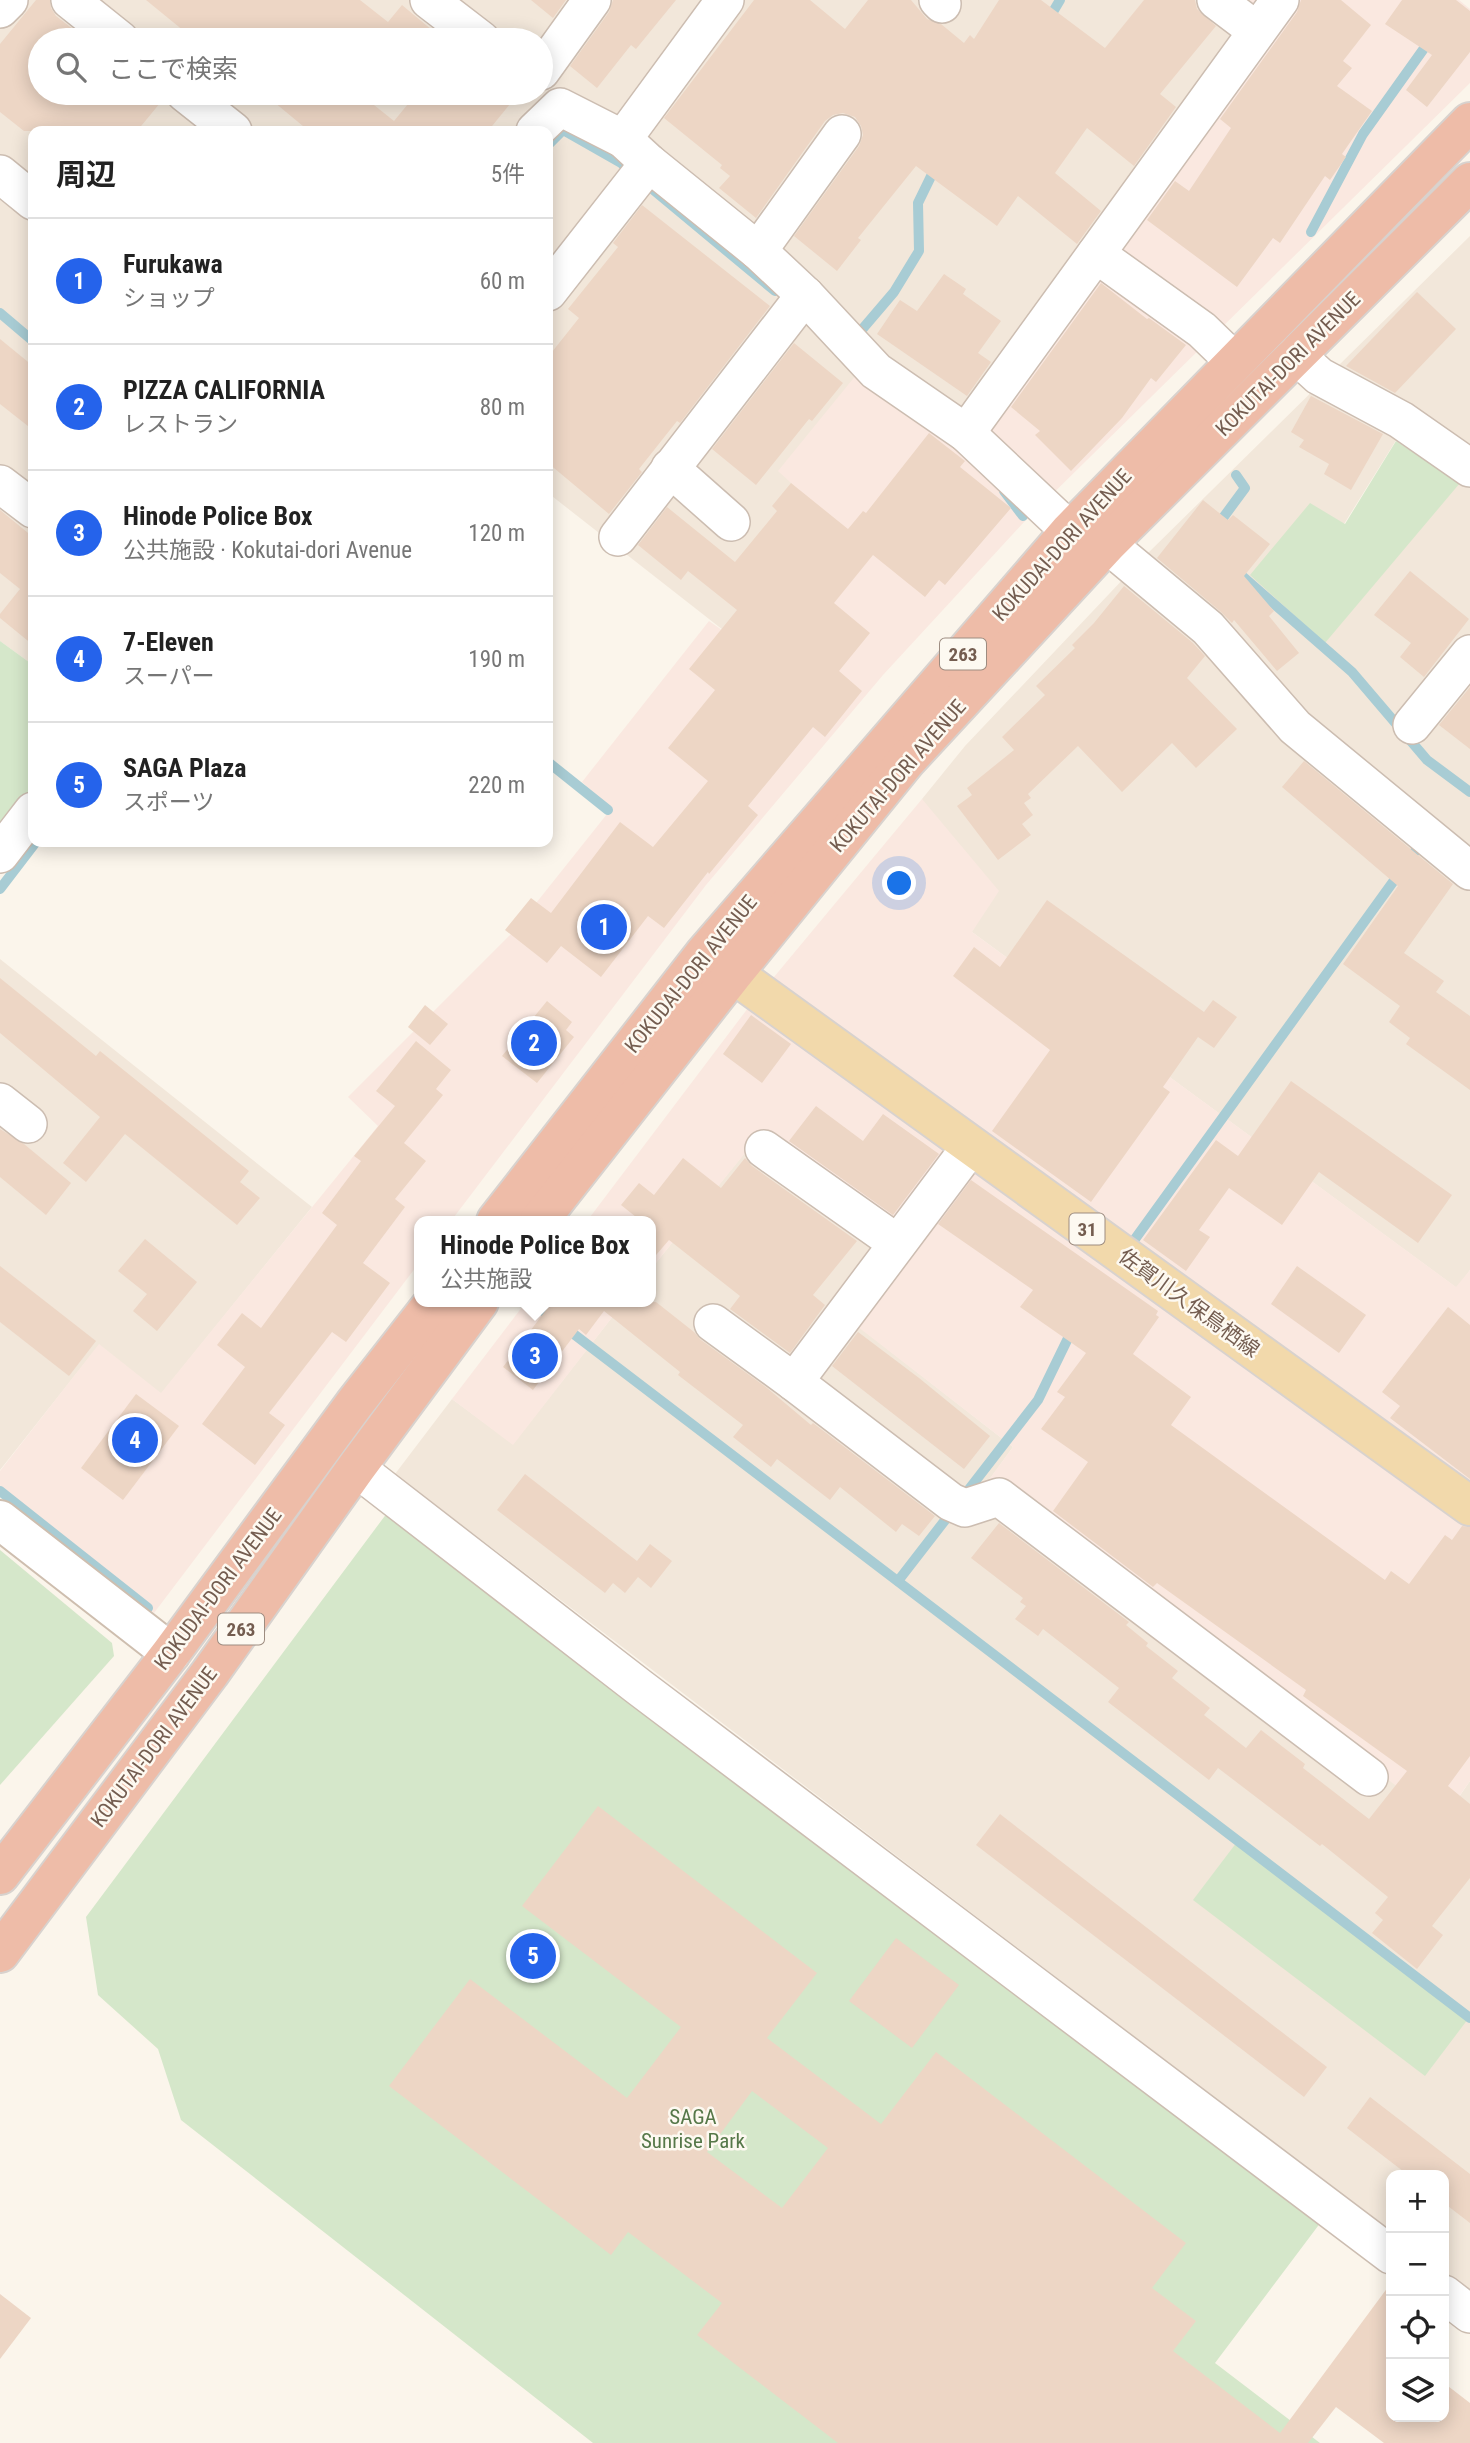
<!DOCTYPE html>
<html lang="ja">
<head>
<meta charset="utf-8">
<style>
  body { margin:0; font-family:"Roboto Condensed","Noto Sans JP",sans-serif; background:#f2f2f2; color:#222 }
  .controls { position:absolute; right:21px; bottom:21px; display:grid; overflow:hidden; border-radius:14px; box-shadow:0 4px 18px #0003 }
  .controls button { width:63px; height:63px; display:grid; place-items:center; padding:0; border:0; border-bottom:2px solid #e0e0e0; background:#fff; color:#222; font:35px sans-serif }
  .you { position:absolute; left:900px; top:884px; width:24px; height:24px; margin:-18px; border:5px solid #fff; border-radius:50%; background:#1a73e8; box-shadow:0 0 0 10px #1a73e833 }
  .badge { display:grid; place-items:center; width:46px; height:46px; border-radius:50%; background:#2563eb; color:#fff; font-size:23px; font-weight:700 }
  .pin { position:absolute; translate:-50% -50%; border:4px solid #fff; box-shadow:0 2px 7px #0006 }
  .popup { position:absolute; left:414px; top:1216px; width:242px; height:91px; box-sizing:border-box; display:grid; place-content:center; border-radius:14px; background:#fff; filter:drop-shadow(0 2px 5px #0005); font-size:23px; white-space:nowrap; color:#767676 }
  .popup b { font-size:26px; color:#222 }
  .popup::after { content:''; position:absolute; left:50%; top:100%; margin-left:-14px; border:14px solid transparent; border-top-color:#fff }
  .list { margin:0; padding:0; list-style:none }
  h2 { display:flex; justify-content:space-between; align-items:center; height:91px; margin:0; padding:0 28px; font-size:30px }
  h2 small { font-size:23px; font-weight:400; color:#767676 }
  .list li { display:grid; grid-template-columns:46px 1fr auto; gap:21px; align-items:center; box-sizing:border-box; height:126px; padding:0 28px; border-top:2px solid #e0e0e0 }
  .list b { display:block; font-size:26px; white-space:nowrap }
  .list p { margin:0; font-size:23px; white-space:nowrap; color:#767676 }
  .list em { font-size:23px; font-style:normal; color:#767676 }
  .icon { flex:none; width:38px; height:38px; fill:none; stroke:currentColor; stroke-width:2; stroke-linecap:round; stroke-linejoin:round }
  .map { position:relative; flex:none; width:1470px; height:2443px; overflow:hidden }
  .search { position:absolute; background:#fff; box-shadow:0 4px 18px #0003; left:28px; top:28px; width:525px; height:77px; display:flex; align-items:center; gap:18px; box-sizing:border-box; padding:0 24px; border-radius:38px; color:#767676; font-size:26px }
  .panel { position:absolute; background:#fff; box-shadow:0 4px 18px #0003; left:28px; top:126px; width:525px; height:721px; border-radius:14px }
  .map>svg:first-child { display:block }
</style>
</head>
<body>
<div class="map">
<svg width="1470" height="2443" viewBox="0 0 1470 2443">
  <rect width="100%" height="100%" fill="#fbf5eb"/>
  <g fill="#f2e7da" fill-rule="evenodd">
    <path d="M0 0H1210L1263 42 983 429 829 518 732 637 548 493V131H33V665L0 641ZM40 40H541V93H40Z"/>
    <path d="M1470 236V445L1408 421 1344 524 1325 642 1470 470V1270L1457 1288 972 932 922 799 965 746 1145 556Z"/>
    <path d="M0 959 312 1207 161 1394 99 1345 0 1470Z"/>
    <path d="M759 1135 910 1244 854 1323 1013 1447 989 1480 1443 1820 1470 1781V2292L1444 2272V2175H1391V2232L395 1474 452 1399 513 1444 624 1302H650L651 1269Z"/>
  </g>
  <g fill="#fae8e0">
    <path d="M1210 0H1459L1470 9V83L1025 521 883 675 706 885 451 1221H420L419 1263 154 1613 0 1495V1471L99 1344 161 1393 378 1126 348 1097 513 932 611 809 582 782 709 621 732 637 828 517 778 471 874 353 982 428 1263 42Z"/>
    <path d="M922 799 999 891 972 932 1456 1287 1470 1270V1483L769 983Z"/>
    <path d="M748 1008 1470 1524V1781L1442 1820 988 1481 1013 1447 853 1323 910 1244 759 1136 651 1269 650 1221H587Z"/>
    <path d="M526 1302H624L513 1445 452 1399Z"/>
  </g>
  <g fill="#d5e7ca">
    <path d="M1396 441 1460 483 1325 643 1250 575 1310 503 1345 524Z"/>
    <path d="M0 641 33 665V792L0 836Z"/>
    <path d="M390 1509 1321 2222 1215 2363 1320 2443H593L181 2120 158 2049 98 1995 86 1917Z"/>
    <path d="M0 1550 112 1643 114 1656 0 1785Z"/>
    <path d="M1237 1842 1468 2019 1425 2076 1193 1900Z"/>
  </g>
  <g fill="none" stroke-linecap="round" stroke-linejoin="round">
    <g stroke="#a8ccd4" stroke-width="10">
      <path d="M1047 22 1060 0"/>
      <path d="M548 145 563 130 621 163 775 291"/>
      <path d="M1311 232 1363 134 1430 40"/>
      <path d="M0 313 33 341"/>
      <path d="M859 333 894 292 919 251 918 203 937 164"/>
      <path d="M1004 491 1023 516"/>
      <path d="M1217 526 1245 488 1236 475"/>
      <path d="M1241 575 1352 672 1427 760 1470 792"/>
      <path d="M548 762 608 810"/>
      <path d="M0 889 36 842"/>
      <path d="M1135 1239 1424 839"/>
      <path d="M537 1306 1470 2018"/>
      <path d="M0 1491 148 1608"/>
      <path d="M898 1581 1038 1400 1073 1328"/>
    </g>
  </g>
  <g fill="#edd6c5" fill-rule="evenodd">
    <path d="M36 0H50L51 8 56 16 78 33 72 40H40V93H164L165 97 137 131H24L0 112V44Z"/>
    <path d="M146 0H360L388 22 402 5 444 40H195Z"/>
    <path d="M531 0H566L553 18Z"/>
    <path d="M613 0H676L636 49 631 45 597 88 570 66 609 12Z"/>
    <path d="M754 0H810L845 29 868 0H911L927 19 941 24 964 43 970 35 974 39 999 0H1041L1105 48 1144 0H1195L1197 9 1216 26 1160 94 1176 107 1134 166 1087 128 1055 173 1101 211 1077 244 1018 196 997 226 916 166 858 238 861 240 837 271 794 236 859 146 863 135 861 126 855 117 843 113 833 115 825 121 756 218 719 188 730 176 720 168 722 165 664 118Z"/>
    <path d="M1301 0H1341L1371 25 1343 61 1352 68 1337 86 1372 111 1342 154 1346 157 1330 180 1325 176 1280 243 1273 238 1237 287 1147 220 1175 181 1189 191 1231 128 1220 119 1297 12Z"/>
    <path d="M1402 0H1456L1470 11V52L1427 107 1406 90 1432 55 1385 24Z"/>
    <path d="M263 93H359L394 121 417 93H519L488 131H309Z"/>
    <path d="M642 205 770 306 680 423 677 421 639 469 642 472 609 514 548 463V357L579 318 568 309 618 247 613 243Z"/>
    <path d="M944 274 966 289 963 294 1001 321 978 353 991 362 967 396 877 334 900 300 917 311Z"/>
    <path d="M1101 283 1147 319 1149 318 1186 345 1156 382 1151 378 1122 418 1071 471 1035 435 1040 431 1011 407Z"/>
    <path d="M1417 292 1456 329 1395 393 1346 366Z"/>
    <path d="M0 339 33 366V430L0 404Z"/>
    <path d="M794 343 843 383 812 421 809 419 756 485 712 449Z"/>
    <path d="M1311 396 1383 434 1351 490 1324 474 1329 464 1299 447 1304 440 1291 432Z"/>
    <path d="M929 433 965 461 960 467 1011 508 945 585 939 580 925 597 873 555 834 603 870 633 839 671 862 691 825 737 813 727 748 806 758 815 709 874 708 872 664 928 648 916 601 977 561 946 547 963 505 930 531 898 551 913 620 822 653 847 708 781 668 748 715 690 689 669 737 610 688 571 681 580 638 545 667 507 735 562 777 511 772 506 791 483 848 529 863 511 866 513Z"/>
    <path d="M1203 500 1228 520 1233 515 1270 544 1244 576 1274 611 1269 616 1299 653 1277 671 1234 620 1232 623 1221 612 1157 558Z"/>
    <path d="M0 510 33 537V645L0 618V614L20 589 0 573Z"/>
    <path d="M1410 571 1469 619 1424 677 1400 657 1411 643 1374 615Z"/>
    <path d="M1124 586 1193 643 1205 656 1187 678 1237 729 1196 768 1172 743 1122 792 1078 746 1028 794 1031 798 1024 803 1033 815 1022 824 1031 835 998 860 957 806 972 795 967 788 1014 750 1002 737 1045 695 1036 686 1075 648 1072 645 1094 623Z"/>
    <path d="M1470 687V749L1439 725Z"/>
    <path d="M1304 761 1453 884 1404 953 1444 981 1436 992 1470 1016V1090L1406 1044 1410 1038 1389 1022 1400 1006 1343 964 1398 886 1282 787Z"/>
    <path d="M1047 900 1204 1012 1213 1000 1237 1017 1214 1048 1198 1037 1163 1087 1170 1092 1091 1202 992 1131 1050 1050 953 976 974 947 1000 967Z"/>
    <path d="M0 978 96 1056 100 1051 249 1171 240 1182 260 1198 237 1225 125 1134 86 1182 63 1163 100 1117 0 1033Z"/>
    <path d="M547 1001 572 1022 566 1030 574 1037 537 1083 502 1056Z"/>
    <path d="M425 1005 448 1024 430 1045 408 1027Z"/>
    <path d="M751 1015 791 1044 762 1083 723 1054Z"/>
    <path d="M416 1041 451 1070 436 1089 443 1095 404 1143 426 1161 395 1199 405 1207 363 1263 390 1283 346 1342 332 1332 269 1413 285 1425 255 1465 202 1424 245 1367 217 1345 242 1313 261 1328 337 1225 322 1213 361 1161 354 1156 395 1106 376 1091Z"/>
    <path d="M1291 1081 1452 1195 1418 1243 1319 1172 1282 1225 1229 1188 1199 1230 1210 1237 1186 1271 1143 1240 1216 1140 1238 1156Z"/>
    <path d="M816 1106 863 1141 883 1114 939 1154 893 1215 789 1141Z"/>
    <path d="M0 1129 24 1144 71 1183 46 1215 0 1177Z"/>
    <path d="M683 1158 721 1188 745 1158 752 1166 857 1241 813 1295 825 1305 790 1353 730 1309 740 1296 669 1240 650 1262V1221H641L621 1205 639 1183 654 1195Z"/>
    <path d="M971 1180 1158 1311 1156 1315 1159 1317 1133 1354 1191 1397 1171 1425 1385 1580 1391 1571 1409 1584 1445 1535 1452 1540 1462 1526 1470 1527V1756L1448 1786 1470 1804V1878L1432 1926 1443 1935 1417 1969 1372 1933 1383 1920 1375 1913 1388 1897 1322 1844 1320 1846 1218 1768 1209 1780 1108 1702 1119 1688 1043 1629 1038 1636 1015 1619 1026 1606 1020 1602 1023 1598 971 1558 999 1523 1129 1622 1126 1625 1148 1643 1146 1646 1178 1671 1172 1678 1210 1708 1204 1715 1246 1748 1261 1730 1305 1764 1303 1768 1369 1819 1407 1771 1303 1696 1306 1690 1157 1583 1153 1587 1053 1511 1088 1462 1041 1429 1065 1397 1057 1392 1086 1353 1020 1307 1033 1290 938 1224Z"/>
    <path d="M145 1239 197 1282 157 1331 133 1311 147 1294 118 1271Z"/>
    <path d="M0 1266 96 1341 69 1376 0 1322Z"/>
    <path d="M1297 1266 1366 1315 1339 1353 1271 1304Z"/>
    <path d="M543 1302H656L694 1332 701 1340 767 1388 811 1425 813 1423 935 1516 919 1536 902 1524 896 1532 840 1487 830 1500 777 1459 771 1467 733 1437 743 1425 678 1375 680 1372 604 1311 586 1335 579 1329 533 1390 503 1367 549 1306Z"/>
    <path d="M1448 1307 1470 1325V1479L1390 1418 1400 1406 1382 1392Z"/>
    <path d="M858 1332 919 1378 990 1436 964 1469 832 1366Z"/>
    <path d="M136 1394 179 1426 123 1500 81 1468Z"/>
    <path d="M525 1474 637 1561 650 1544 672 1561 651 1588 638 1577 625 1593 613 1583 605 1593 497 1510Z"/>
    <path d="M598 1806 817 1973 767 2038 881 2124 936 2052 1186 2243 1152 2288 1196 2321 1173 2351 1280 2433 1391 2283V2417H1444V2383L1470 2403V2443H1384L1336 2407 1308 2443H838L697 2335 722 2303 628 2232 611 2255 389 2086 470 1979 627 2098 681 2027 522 1906ZM752 2091 828 2148 782 2208 707 2152Z"/>
    <path d="M1000 1814 1327 2067 1304 2097 976 1845Z"/>
    <path d="M896 1938 959 1985 912 2048 849 2001Z"/>
    <path d="M1370 2097 1470 2174V2223L1444 2203V2175H1408L1347 2128Z"/>
    <path d="M0 2294 31 2318 0 2359Z"/>
  </g>
  <g fill="none" stroke-linecap="round" stroke-linejoin="round">
    <g stroke="#ccbdb1" stroke-width="40">
      <g id="street">
        <path d="M70 0 120 40"/>
        <path d="M429 0 481 40"/>
        <path d="M938 0 942 4"/>
        <path d="M1216 0 1257 31"/>
        <path d="M0 9 9 0"/>
        <path d="M541 71 592 0"/>
        <path d="M185 93 233 131"/>
        <path d="M535 131 560 107 623 139 649 163 758 251 805 295 876 371 966 433 1070 531"/>
        <path d="M623 139 725 0"/>
        <path d="M0 174 33 201"/>
        <path d="M758 251 842 134"/>
        <path d="M1096 254 1202 330 1235 362"/>
        <path d="M548 292 649 163"/>
        <path d="M1296 355 1319 376 1401 420 1470 468"/>
        <path d="M966 433 1280 0"/>
        <path d="M670 468 731 522"/>
        <path d="M0 484 33 509"/>
        <path d="M618 537 805 295"/>
        <path d="M1107 544 1208 628 1295 727 1470 871"/>
        <path d="M1412 725 1470 654"/>
        <path d="M0 854 33 811"/>
        <path d="M0 1102 28 1124"/>
        <path d="M971 1146 794 1382 951 1502 965 1508 999 1497 1369 1777"/>
        <path d="M764 1149 897 1243"/>
        <path d="M713 1323 794 1382"/>
        <path d="M356 1468 639 1687 1391 2255"/>
        <path d="M1444 2294 1470 2314"/>
      </g>
    </g>
    <g stroke="#cebeaf" stroke-width="42">
      <path id="secondary" d="M0 1520 171 1653"/>
    </g>
    <g stroke="#d8d2ce" stroke-width="42">
      <path id="primary" d="M706 954 1470 1506"/>
    </g>
    <g stroke="#d8d2ce" stroke-width="42">
      <g id="highway">
        <path d="M496 1221 705 953 1070 531 1470 122"/>
        <path d="M539 1221 733 974 906 761 1107 544 1470 182"/>
        <path d="M0 1875 171 1653 355 1403 434 1302"/>
        <path d="M0 1953 210 1673 356 1468 479 1302"/>
      </g>
    </g>
    <use href="#street" stroke="#fff" stroke-width="37"/>
    <use href="#secondary" stroke="#fff" stroke-width="38"/>
    <use href="#primary" stroke="#f2d9ab" stroke-width="38"/>
    <use href="#highway" stroke="#eebca8" stroke-width="38"/>
  </g>
  <g text-anchor="middle" dominant-baseline="central" stroke-width="5" stroke-linejoin="round" paint-order="stroke">
    <g fill="#fdf9f1" stroke="#9d8c80" stroke-width="2">
      <rect x="940" y="638.5" width="46" height="31" rx="5"/>
      <rect x="1069.5" y="1213.5" width="35" height="31" rx="5"/>
      <rect x="218" y="1613.5" width="46" height="31" rx="5"/>
    </g>
    <g font-size="19" font-weight="bold" fill="#745d50">
      <text x="963" y="654">263</text>
      <text x="1087" y="1229">31</text>
      <text x="241" y="1629">263</text>
    </g>
    <g font-size="21" fill="#745d50" stroke="#fdf9f1">
      <text transform="translate(1288 364) rotate(-45)">KOKUTAI-DORI AVENUE</text>
      <text transform="translate(1062 545) rotate(-48)">KOKUDAI-DORI AVENUE</text>
      <text transform="translate(898 776) rotate(-49)">KOKUTAI-DORI AVENUE</text>
      <text transform="translate(691 974) rotate(-51)">KOKUDAI-DORI AVENUE</text>
      <text transform="translate(1189 1303) rotate(36)">佐賀川久保鳥栖線</text>
      <text transform="translate(218 1589) rotate(-53)">KOKUDAI-DORI AVENUE</text>
      <text transform="translate(154 1747) rotate(-53)">KOKUTAI-DORI AVENUE</text>
    </g>
    <g font-size="21" fill="#567849" stroke="#fdf9f1">
      <text x="693" y="2117">SAGA<tspan x="693" dy="24">Sunrise Park</tspan></text>
    </g>
  </g>
</svg>
<div class="controls">
<button>+</button>
<button>−</button>
<button><svg class="icon" aria-label="locate" viewBox="0 0 24 24"><circle cx="12" cy="12" r="6"/><path d="M12 2v4M12 18v4M2 12h4M18 12h4"/></svg></button>
<button><svg class="icon" aria-label="layers" viewBox="0 0 24 24"><path d="M12 4l9 5-9 5-9-5zM3 14l9 5 9-5"/></svg></button>
</div>
<div class="you"></div>
<div class="pin badge" style="left:604px;top:927px">1</div>
<div class="pin badge" style="left:534px;top:1043px">2</div>
<div class="pin badge" style="left:535px;top:1356px">3</div>
<div class="popup"><b>Hinode Police Box</b>公共施設</div>
<div class="pin badge" style="left:135px;top:1440px">4</div>
<div class="pin badge" style="left:533px;top:1956px">5</div>
<div class="search"><svg class="icon" aria-label="search" viewBox="0 0 24 24"><circle cx="10" cy="10" r="6"/><path d="M15 15l6 6"/></svg>ここで検索</div>
<section class="panel">
<h2>周辺<small>5件</small></h2>
<ul class="list">
<li><span class="badge">1</span><div><b>Furukawa</b><p>ショップ</p></div><em>60 m</em></li>
<li><span class="badge">2</span><div><b>PIZZA CALIFORNIA</b><p>レストラン</p></div><em>80 m</em></li>
<li><span class="badge">3</span><div><b>Hinode Police Box</b><p>公共施設 · Kokutai-dori Avenue</p></div><em>120 m</em></li>
<li><span class="badge">4</span><div><b>7-Eleven</b><p>スーパー</p></div><em>190 m</em></li>
<li><span class="badge">5</span><div><b>SAGA Plaza</b><p>スポーツ</p></div><em>220 m</em></li>
</ul>
</section>
</div>
</body>
</html>
